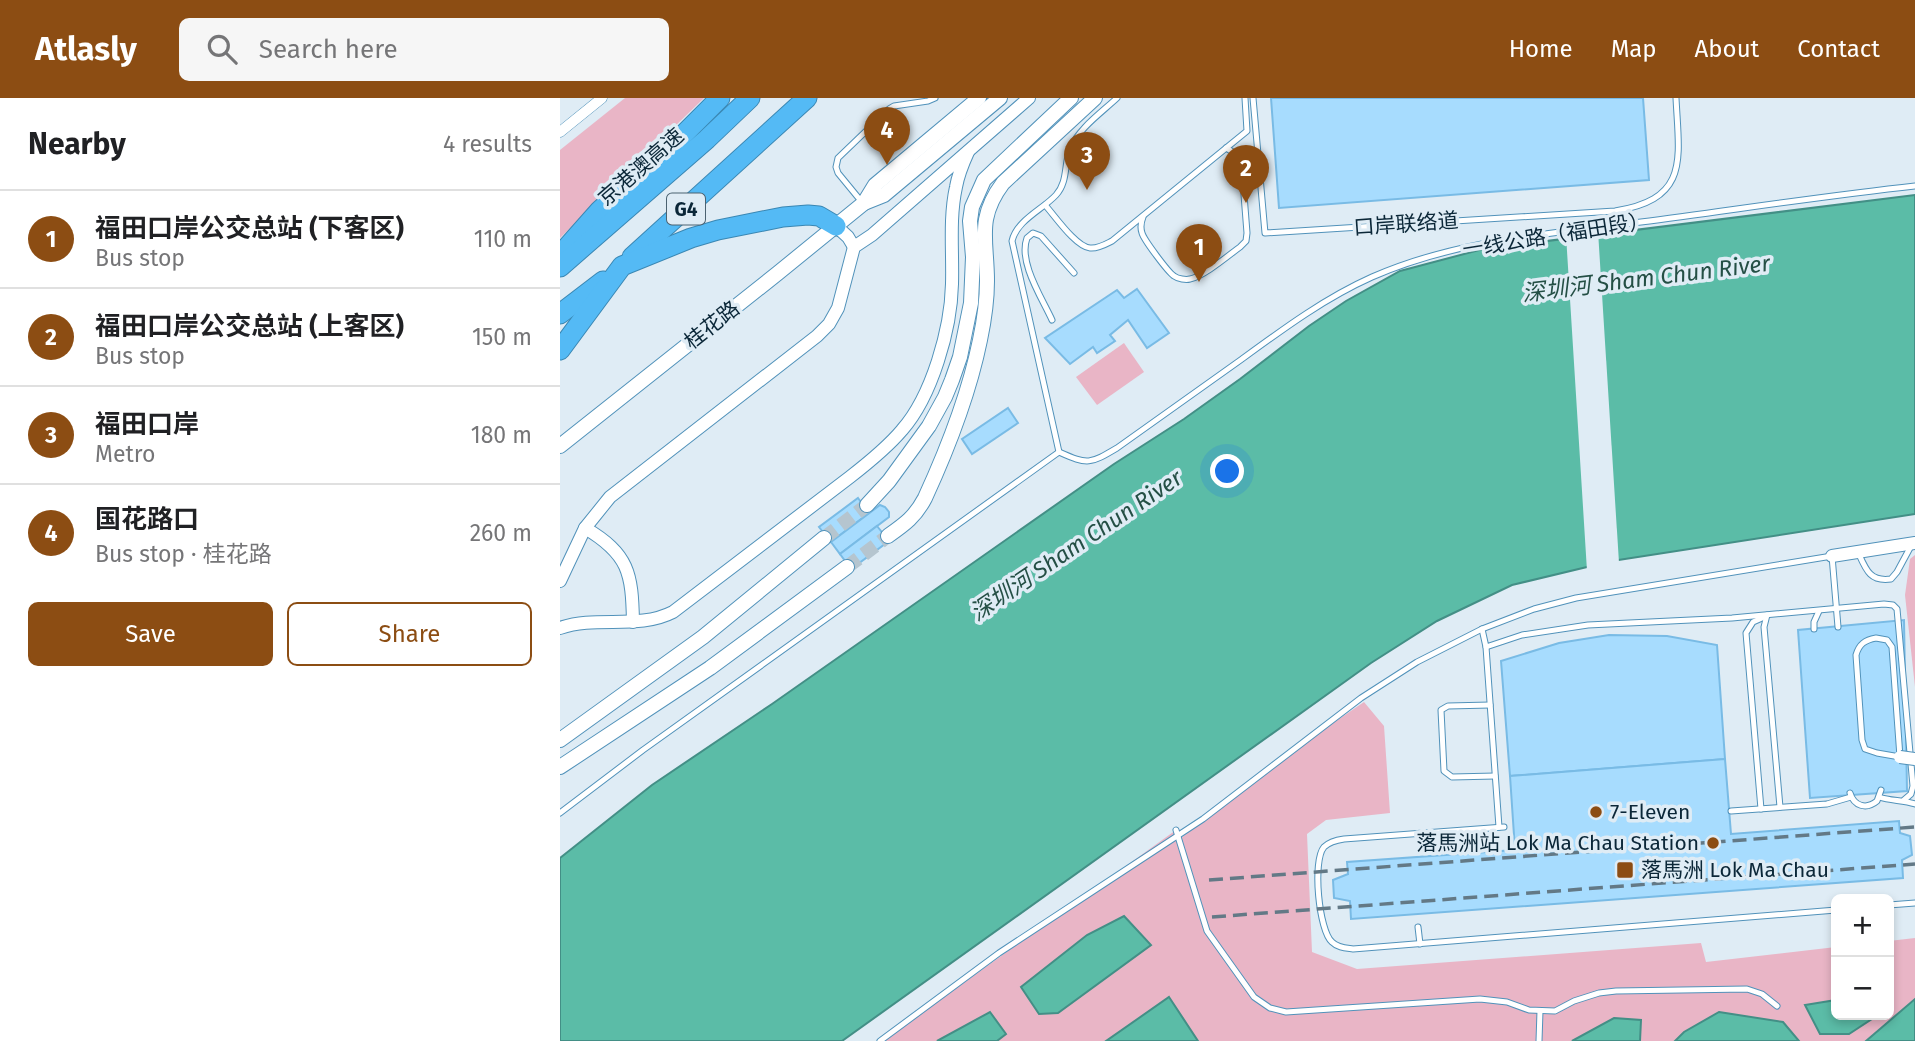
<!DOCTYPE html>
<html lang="en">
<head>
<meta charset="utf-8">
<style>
  body { margin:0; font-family:"Fira Sans","Noto Sans SC",sans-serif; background:#f6f6f6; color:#202124 }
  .controls { position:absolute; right:21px; bottom:21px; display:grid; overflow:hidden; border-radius:10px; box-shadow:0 4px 10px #0003 }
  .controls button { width:63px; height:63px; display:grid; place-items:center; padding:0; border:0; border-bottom:2px solid #e0e0e0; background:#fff; color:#202124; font:35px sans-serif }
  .you { position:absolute; left:668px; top:374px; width:24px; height:24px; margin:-18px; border:5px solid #fff; border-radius:50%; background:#1a73e8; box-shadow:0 0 0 10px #1a73e833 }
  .badge { display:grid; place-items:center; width:46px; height:46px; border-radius:50%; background:#8c4d13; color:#fff; font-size:23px; font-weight:700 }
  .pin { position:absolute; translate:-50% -58px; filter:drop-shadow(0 2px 4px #0008) }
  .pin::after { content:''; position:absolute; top:37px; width:24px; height:21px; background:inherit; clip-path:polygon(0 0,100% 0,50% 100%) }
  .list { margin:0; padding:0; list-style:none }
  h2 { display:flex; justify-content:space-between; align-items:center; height:91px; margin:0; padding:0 28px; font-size:30px }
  h2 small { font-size:23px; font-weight:400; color:#757577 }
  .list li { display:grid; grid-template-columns:46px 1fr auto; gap:21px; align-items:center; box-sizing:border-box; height:98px; padding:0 28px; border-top:2px solid #e0e0e0 }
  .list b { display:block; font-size:26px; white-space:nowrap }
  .list p { margin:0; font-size:23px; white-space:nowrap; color:#757577 }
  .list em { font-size:23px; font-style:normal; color:#757577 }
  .actions { display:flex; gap:14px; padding:21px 28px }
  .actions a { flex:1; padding:16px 0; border:2px solid #8c4d13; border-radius:10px; text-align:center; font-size:24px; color:#8c4d13 }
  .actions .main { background:#8c4d13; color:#fff }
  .icon { flex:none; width:38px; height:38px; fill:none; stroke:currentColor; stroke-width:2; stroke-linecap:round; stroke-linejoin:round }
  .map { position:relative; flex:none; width:1355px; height:943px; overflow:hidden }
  header { display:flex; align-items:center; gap:42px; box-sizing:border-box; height:98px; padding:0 35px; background:#8c4d13; color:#fff }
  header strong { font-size:33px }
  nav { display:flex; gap:38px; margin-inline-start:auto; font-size:24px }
  .search { width:490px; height:63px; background:#f6f6f6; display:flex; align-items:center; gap:18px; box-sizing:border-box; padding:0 24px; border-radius:10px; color:#757577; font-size:26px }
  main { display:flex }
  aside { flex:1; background:#fff }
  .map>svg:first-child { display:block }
</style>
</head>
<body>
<header>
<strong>Atlasly</strong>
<div class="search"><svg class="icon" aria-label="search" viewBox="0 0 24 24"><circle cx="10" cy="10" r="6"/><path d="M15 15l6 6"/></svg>Search here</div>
<nav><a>Home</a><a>Map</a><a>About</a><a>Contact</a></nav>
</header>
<main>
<aside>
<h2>Nearby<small>4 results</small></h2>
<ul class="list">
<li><span class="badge">1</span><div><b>福田口岸公交总站 (下客区)</b><p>Bus stop</p></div><em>110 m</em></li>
<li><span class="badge">2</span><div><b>福田口岸公交总站 (上客区)</b><p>Bus stop</p></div><em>150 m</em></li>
<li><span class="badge">3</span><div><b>福田口岸</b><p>Metro</p></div><em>180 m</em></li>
<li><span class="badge">4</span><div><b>国花路口</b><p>Bus stop · 桂花路</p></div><em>260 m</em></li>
</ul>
<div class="actions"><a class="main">Save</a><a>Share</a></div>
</aside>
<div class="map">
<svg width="1355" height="943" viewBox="0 0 1355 943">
  <rect width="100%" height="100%" fill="#dfecf5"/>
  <g fill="#e9b5c6">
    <path d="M65 0H144L0 140V52Z"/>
    <path d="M564 245 584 274 537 307 516 279Z"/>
    <path d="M1355 457V589L1345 497 1350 461Z"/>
    <path d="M804 604 824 628 830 715 766 722 747 736 752 854 797 871 1141 845 1146 864 1276 849V917H1329V843L1355 840V943H323L616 732 620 741 691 681Z"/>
  </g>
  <g fill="#5bbca7" stroke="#438f86" stroke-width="2">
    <path d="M1355 97V416L1052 463 952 487 877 523 811 565 282 943H0V760L92 687 212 606 554 366 624 321 680 281 749 228 786 203 840 173 923 151Z"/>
    <path d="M564 818 591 847 498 915 479 916 461 889 527 837Z"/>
    <path d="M609 899 638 943H546Z"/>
    <path d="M1355 901V943H1306Z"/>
    <path d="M1276 902V917H1318L1289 936H1260L1245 907Z"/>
    <path d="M430 914 446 936 437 943H377Z"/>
    <path d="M1159 914 1223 924 1239 943H1115L1124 934Z"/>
    <path d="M1054 920 1081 922 1080 943H1012Z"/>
  </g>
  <path fill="#dfecf5" d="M1038 133 1059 465 1027 473 1006 137Z"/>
  <g fill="#a7dcfe" stroke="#79bbe5" stroke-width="2">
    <path d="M711 0H1083L1089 82 719 110Z"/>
    <path d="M577 191 609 235 587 250 568 222 550 237 555 243 537 255 533 249 510 266 485 240 557 192 564 200Z"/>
    <path d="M448 310 458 325 412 356 402 341Z"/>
    <path d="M298 400 309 415 271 444 259 429Z"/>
    <path d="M320 407 325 409 329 414V419L280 456 271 444Z"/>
    <path d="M317 428 329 443 291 471 280 456Z"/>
    <path d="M1344 522 1347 693 1250 700 1238 532Z"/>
    <path d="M1049 537 1107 538 1157 547 1165 661 950 678 941 563 999 545Z"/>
    <path d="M1165 661 1171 736 1339 723 1340 735 1350 738 1352 757 1342 762 1343 780 791 821 790 803 774 800 773 782 788 776 787 764 955 752 950 678Z"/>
  </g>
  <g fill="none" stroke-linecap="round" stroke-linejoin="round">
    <g stroke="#b5c5cf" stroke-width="14" stroke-dasharray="14 7" stroke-linecap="butt">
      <path d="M264 440 307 407"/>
      <path d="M287 469 328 438"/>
    </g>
    <g stroke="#5192ba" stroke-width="7">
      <g id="service">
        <path d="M557 0C541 15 519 30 510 51 504 66 508 84 496 97 482 112 457 122 452 143L499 354C528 367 530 366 557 350 599 320 640 291 682 261 723 231 765 200 812 179 899 141 989 136 1081 124 1173 112 1264 98 1355 88"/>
        <path d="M693 0 705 135 1055 113C1130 101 1119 61 1116 0"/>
        <path d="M301 103 278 75 276 69 278 60 329 11 334 8 368 3 375 0"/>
        <path d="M485 107C495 118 516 149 530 150 538 151 546 146 552 143L687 33 685 0"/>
        <path d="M583 119C581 124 580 129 582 135 584 142 608 174 614 178 618 181 626 182 630 181 643 179 669 157 680 149L686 143 687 135 682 71C679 60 676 55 666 50"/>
        <path d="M492 222C482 200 458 164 467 140L473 135 481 138 514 175"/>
        <path d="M1298 454C1306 472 1310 484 1331 481L1337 474 1351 448"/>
        <path d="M1207 517 1204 529 1220 709"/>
        <path d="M922 531 926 549 962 537 1028 527 1172 520 1324 506 1333 507 1337 511 1353 688 1351 696 1344 702"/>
        <path d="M1254 531V524L1259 513"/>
        <path d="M1316 540 1327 542 1332 549 1340 659 1317 655 1305 651 1302 642 1296 557C1299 546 1305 542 1316 540Z"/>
        <path d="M926 549 939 729"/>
        <path d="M930 607 888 608 881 612 884 673 892 679 935 678"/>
        <path d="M1290 695C1294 708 1306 712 1317 703L1321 692"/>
        <path d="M1319 699C1331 703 1343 702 1355 706"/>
        <path d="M1201 711 1186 535 1193 524 1202 520"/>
        <path d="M1171 713 1267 706 1291 699"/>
        <path d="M0 715 83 652 499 354"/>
        <path d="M944 729 784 741C777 742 769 744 764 749 752 763 759 833 772 844 778 850 786 850 793 851L1276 812"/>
        <path d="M616 732 647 833 694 899 710 910 726 914 920 901 947 904 969 912 995 913 1014 903 1039 895 1056 893 1187 891 1202 896 1217 908"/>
        <path d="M1329 807 1355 805"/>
        <path d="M858 829 860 846"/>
        <path d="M320 943 439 855 643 721 801 600 857 564 922 531 974 511 1016 500 1272 458 1278 529"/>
        <path d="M979 943 980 913"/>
      </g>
    </g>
    <g stroke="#5192ba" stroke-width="11">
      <path id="minor" d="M0 34 42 0"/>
    </g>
    <g stroke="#5192ba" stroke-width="14">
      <g id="tertiary">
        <path d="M276 128 288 139 294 149"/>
        <path d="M25 430C69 456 72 475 73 524"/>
        <path d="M1272 458 1355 445"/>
        <path d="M0 483 25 430 50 399 257 238 269 226 278 210 294 149 312 137 469 0"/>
        <path d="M0 530C37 517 78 532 113 514L290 379C308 365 327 350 342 332 372 298 391 231 392 186 393 154 389 121 396 89 398 77 403 65 408 54"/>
      </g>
    </g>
    <g stroke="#5192ba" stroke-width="16">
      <g id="secondary">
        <path d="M304 105 324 97 440 0"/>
        <path d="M0 348 218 175 304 105 315 87 419 0"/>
        <path d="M307 407 329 383 369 328 385 299 392 282 400 259 411 205 413 159 410 123 412 109 424 82 511 0"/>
        <path d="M328 438C345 426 355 419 365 400 388 350 409 296 420 242 424 223 427 203 427 183 427 142 416 121 443 85L535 0"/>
        <path d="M0 642 143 539 264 440"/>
        <path d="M0 669 150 570 287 469"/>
      </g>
    </g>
    <g stroke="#3a87b3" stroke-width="21">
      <g id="motorway">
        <path d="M0 157 40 112 113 47 160 0"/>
        <path d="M72 159 247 0"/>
        <path d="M0 169 147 41 190 0"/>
        <path d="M0 216 43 183"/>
        <path d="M0 252 62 168 131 140 158 132 223 119 248 117 259 118 276 128"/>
      </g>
    </g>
    <use href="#service" stroke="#fff" stroke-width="5"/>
    <use href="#minor" stroke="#fff" stroke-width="10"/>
    <use href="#tertiary" stroke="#fff" stroke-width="12"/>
    <use href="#secondary" stroke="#fff" stroke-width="14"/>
    <use href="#motorway" stroke="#54baf5" stroke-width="19"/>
    <g stroke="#637986" stroke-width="3.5" stroke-dasharray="14 7" stroke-linecap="butt">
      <path d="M649 782 1355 729"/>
      <path d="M652 819 1355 766"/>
    </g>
    <g stroke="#5192ba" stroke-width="14" stroke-linecap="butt">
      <path id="tertiary-bridge" d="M1340 659 1355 661"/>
    </g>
    <use href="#tertiary-bridge" stroke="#fff" stroke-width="12"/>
  </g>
  <g fill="#8c4d13" stroke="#dfecf5" stroke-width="2.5">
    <circle cx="1036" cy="714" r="7"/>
    <circle cx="1153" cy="745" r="7"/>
    <rect x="1056" y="763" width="18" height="18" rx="3.5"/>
  </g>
  <g text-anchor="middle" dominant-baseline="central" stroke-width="7" stroke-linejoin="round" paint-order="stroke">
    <rect fill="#dfecf5" stroke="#4b6271" stroke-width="2" x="107" y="95.5" width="38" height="31" rx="5"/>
    <g font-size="19" font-weight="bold" fill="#0b2738">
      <text x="126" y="111">G4</text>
    </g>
    <g font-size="21" fill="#0b2738" stroke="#dfecf5">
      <text transform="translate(81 69) rotate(-41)">京港澳高速</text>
      <text transform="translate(846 126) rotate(-4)">口岸联络道</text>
      <text transform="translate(996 137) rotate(-9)">一线公路（福田段）</text>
      <text transform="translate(152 227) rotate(-38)">桂花路</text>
    </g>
    <g font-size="21" fill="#0b2738" stroke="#dfecf5" text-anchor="start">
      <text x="1050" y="714">7-Eleven</text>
      <text x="1139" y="745" text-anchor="end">落馬洲站 Lok Ma Chau Station</text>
      <text x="1081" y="772">落馬洲 Lok Ma Chau</text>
    </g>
    <g font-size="23" font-style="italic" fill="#244f45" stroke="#dfecf5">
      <text transform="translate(1086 180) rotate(-7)">深圳河 Sham Chun River</text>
      <text transform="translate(516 447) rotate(-34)">深圳河 Sham Chun River</text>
    </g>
  </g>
</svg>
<div class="controls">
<button>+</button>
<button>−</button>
</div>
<div class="you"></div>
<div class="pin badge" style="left:639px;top:184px">1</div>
<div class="pin badge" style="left:686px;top:105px">2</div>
<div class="pin badge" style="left:527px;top:92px">3</div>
<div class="pin badge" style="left:327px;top:67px">4</div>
</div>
</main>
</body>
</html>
